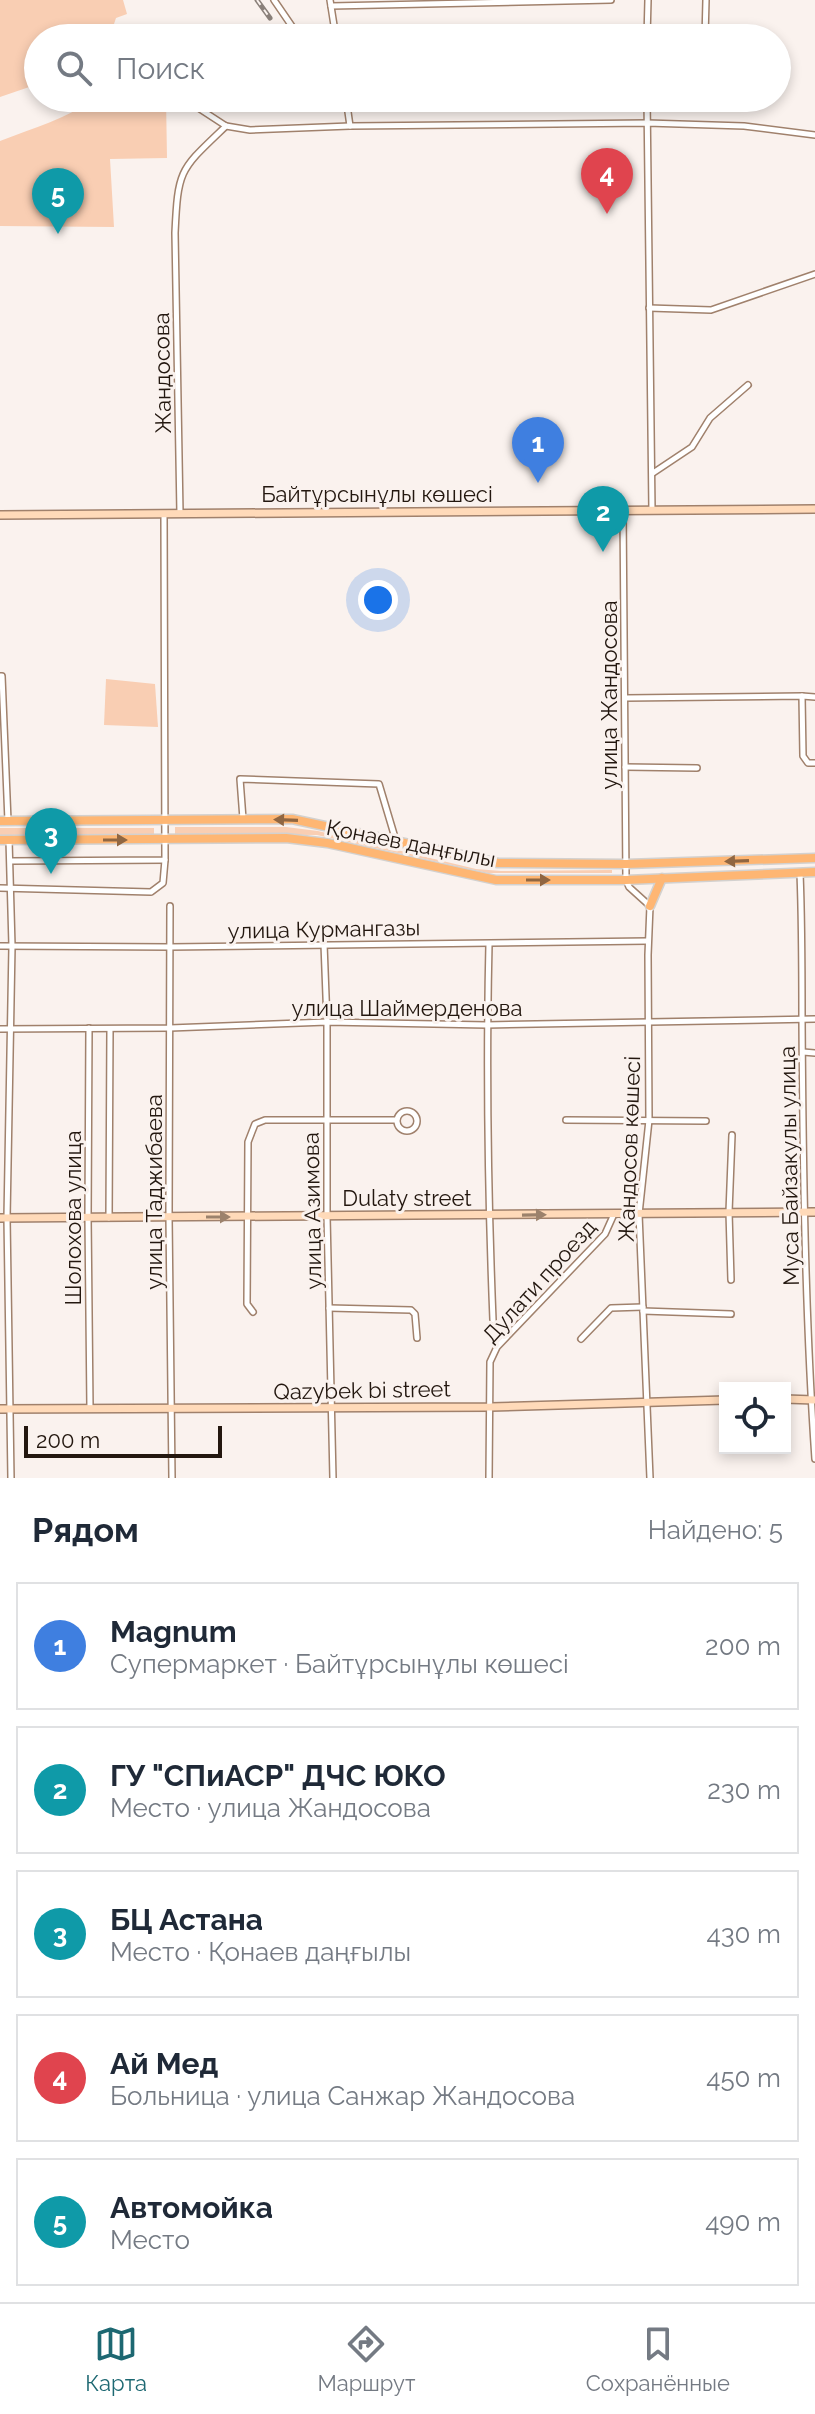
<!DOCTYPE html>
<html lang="ru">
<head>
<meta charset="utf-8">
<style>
  body { margin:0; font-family:Raleway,sans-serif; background:#f6f6f7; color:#1f2937 }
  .controls { position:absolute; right:24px; bottom:24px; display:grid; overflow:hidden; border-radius:0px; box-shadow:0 4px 12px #0003 }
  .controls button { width:72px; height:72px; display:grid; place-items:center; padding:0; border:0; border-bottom:2px solid #e0e1e3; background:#fff; color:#1f2937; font:40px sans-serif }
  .scale { position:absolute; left:24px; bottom:20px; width:198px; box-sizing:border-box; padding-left:8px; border:4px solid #23170f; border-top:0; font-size:22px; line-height:28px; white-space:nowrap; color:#23170f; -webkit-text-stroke:6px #faf2ee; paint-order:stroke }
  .you { position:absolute; left:378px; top:600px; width:28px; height:28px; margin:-20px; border:6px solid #fff; border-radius:50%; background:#1a73e8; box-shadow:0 0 0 12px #1a73e833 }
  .badge { display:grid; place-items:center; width:52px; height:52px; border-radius:50%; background:#1d6872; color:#fff; font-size:26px; font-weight:700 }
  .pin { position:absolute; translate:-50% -66px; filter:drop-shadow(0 2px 4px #0008) }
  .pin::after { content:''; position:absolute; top:42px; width:28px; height:24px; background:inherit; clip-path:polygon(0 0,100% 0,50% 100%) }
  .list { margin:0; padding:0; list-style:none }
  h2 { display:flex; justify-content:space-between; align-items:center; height:104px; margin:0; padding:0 32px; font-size:34px }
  h2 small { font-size:26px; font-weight:400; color:#747a83 }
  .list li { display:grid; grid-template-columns:52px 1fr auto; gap:24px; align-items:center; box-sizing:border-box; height:128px; margin:0 16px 16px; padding:0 16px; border:2px solid #e0e1e3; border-radius:0px }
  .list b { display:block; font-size:30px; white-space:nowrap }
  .list p { margin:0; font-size:26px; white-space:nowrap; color:#747a83 }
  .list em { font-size:26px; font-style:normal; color:#747a83 }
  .icon { flex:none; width:44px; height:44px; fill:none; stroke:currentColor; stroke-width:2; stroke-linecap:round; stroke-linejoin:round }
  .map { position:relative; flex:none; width:815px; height:1478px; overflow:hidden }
  .search { position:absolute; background:#fff; box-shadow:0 4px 12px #0003; left:24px; right:24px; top:24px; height:88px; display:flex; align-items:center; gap:20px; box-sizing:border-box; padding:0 28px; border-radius:44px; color:#747a83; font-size:30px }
  .sheet { height:824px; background:#fff }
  nav { display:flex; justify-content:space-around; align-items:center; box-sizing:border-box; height:112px; border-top:2px solid #e0e1e3; background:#fff; font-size:22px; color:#747a83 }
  nav a { display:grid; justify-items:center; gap:4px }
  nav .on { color:#1d6872 }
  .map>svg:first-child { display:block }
</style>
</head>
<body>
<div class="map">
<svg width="815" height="1478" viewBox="0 0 815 1478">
  <rect width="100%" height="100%" fill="#faf2ee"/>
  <g fill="#f9ceb3">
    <path d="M0 0H123L127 14 116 18 112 30 101 26 95 38H38V84L0 97Z"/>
    <path d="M97 98H166L167 158 110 159 114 227 0 226V141C34 128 67 118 97 98Z"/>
    <path d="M106 679 155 684 158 727 104 725Z"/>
    <path d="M175 827H286L318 831 476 869 501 871 612 870V873H488L317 835 175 834Z"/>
    <path d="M0 828H154V834L0 835Z"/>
  </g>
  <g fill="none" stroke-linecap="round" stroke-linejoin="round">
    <g stroke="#a0816c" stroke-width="8">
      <g id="street">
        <path d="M274 0 300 38"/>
        <path d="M330 0 336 38"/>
        <path d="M331 6 611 0"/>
        <path d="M647 38 648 0"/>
        <path d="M705 38 706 0"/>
        <path d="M183 98 226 126 250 130 350 126 647 123 744 126 815 135"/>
        <path d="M346 98 350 126"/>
        <path d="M647 98 652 510"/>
        <path d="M649 308 711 310 815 274"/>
        <path d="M653 473 692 447 710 418 748 385"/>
        <path d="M623 510 626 880 629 887 650 906 648 955 649 1120 639 1214 650 1478"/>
        <path d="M180 513 175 233C178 168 180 170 226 126"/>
        <path d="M0 676H2L8 821"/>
        <path d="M802 696 815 697"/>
        <path d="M625 698 802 696 803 756 808 763H815"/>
        <path d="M625 767 697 768"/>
        <path d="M243 819 240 779 379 784 396 841"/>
        <path d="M9 840 12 946 7 1218 11 1478"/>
        <path d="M11 861 165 860 164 514"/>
        <path d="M800 873C802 922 802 971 802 1020 803 1166 805 1313 815 1459"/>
        <path d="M0 888 151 892 163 883 165 860"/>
        <path d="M170 906 169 1217 172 1478"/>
        <path d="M324 944 327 1022V1216L333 1478"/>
        <path d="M489 944C486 1069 488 1195 493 1320"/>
        <path d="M0 946 170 947 648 941"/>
        <path d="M89 1028 88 1217 90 1408"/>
        <path d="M0 1029 170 1028 327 1022 487 1025 815 1019"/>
        <path d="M803 1052 815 1053"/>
        <circle cx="407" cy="1121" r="10"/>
        <path d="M566 1120 706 1121"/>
        <path d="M109 1218 110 1029"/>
        <path d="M731 1280 729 1212 732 1135"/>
        <path d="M329 1308 411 1310 415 1314 417 1338"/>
        <path d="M643 1311 731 1314"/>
        <path d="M253 1312 247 1304 248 1142 255 1124 265 1120H396"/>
        <path d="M581 1339 611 1308 643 1307"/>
        <path d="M489 1478 490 1362 497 1347 605 1234 614 1214"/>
      </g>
    </g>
    <g stroke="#a0816c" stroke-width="10">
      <g id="secondary">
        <path d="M0 515 815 509"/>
        <path d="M0 1218 815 1212"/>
        <path d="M785 1399 815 1400"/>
        <path d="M0 1409 491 1407 725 1400"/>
      </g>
    </g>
    <g stroke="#d3d1cf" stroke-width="11">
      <g id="primary">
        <path d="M0 821 292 819 498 863 626 864 815 858"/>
        <path d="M0 840 286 838 327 843 496 880H626L815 872"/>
        <path d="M650 906 662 878"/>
      </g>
    </g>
    <use href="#street" stroke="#fff" stroke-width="5"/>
    <use href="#secondary" stroke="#ffdab9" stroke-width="7"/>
    <use href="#primary" stroke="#feb673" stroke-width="8"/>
    <g stroke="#8a807a" stroke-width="5">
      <path id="rail" d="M257 0 270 18"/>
    </g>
    <use href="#rail" stroke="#faf2ee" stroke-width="2" stroke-dasharray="6" stroke-linecap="butt"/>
  </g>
  <defs><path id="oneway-solid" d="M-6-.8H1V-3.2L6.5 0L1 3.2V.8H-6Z" transform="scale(2)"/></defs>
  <g fill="#906641">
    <use href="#oneway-solid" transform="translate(286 820) rotate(-178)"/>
    <use href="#oneway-solid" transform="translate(115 840)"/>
    <use href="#oneway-solid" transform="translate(737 861) rotate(178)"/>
    <use href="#oneway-solid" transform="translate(538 880)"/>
  </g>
  <g fill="#9c826c">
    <use href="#oneway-solid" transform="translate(534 1215) rotate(-1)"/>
    <use href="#oneway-solid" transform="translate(218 1217)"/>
  </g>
  <g text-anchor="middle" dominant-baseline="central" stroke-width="6" stroke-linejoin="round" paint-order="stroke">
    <g font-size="22" fill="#23170f" stroke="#faf2ee">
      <text transform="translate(162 373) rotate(-91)">Жандосова</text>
      <text x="377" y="494">Байтұрсынұлы көшесі</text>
      <text transform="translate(609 695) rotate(-90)">улица Жандосова</text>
      <text transform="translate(411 843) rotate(11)">Қонаев даңғылы</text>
      <text transform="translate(324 929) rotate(-1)">улица Курмангазы</text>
      <text x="407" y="1008">улица Шаймерденова</text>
      <text transform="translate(629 1149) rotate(-88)">Жандосов көшесі</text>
      <text transform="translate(789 1166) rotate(-91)">Муса Байзакулы улица</text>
      <text transform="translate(154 1192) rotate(-90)">улица Таджибаева</text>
      <text x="407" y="1198">Dulaty street</text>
      <text transform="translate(312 1211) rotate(-91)">улица Азимова</text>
      <text transform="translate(73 1218) rotate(-90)">Шолохова улица</text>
      <text transform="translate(539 1281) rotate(-48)">Дулати проезд</text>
      <text transform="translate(362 1390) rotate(-1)">Qazybek bi street</text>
    </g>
  </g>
</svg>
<div class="controls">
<button><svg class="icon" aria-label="locate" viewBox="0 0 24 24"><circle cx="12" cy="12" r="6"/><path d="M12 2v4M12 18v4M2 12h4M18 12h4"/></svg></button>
</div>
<div class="scale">200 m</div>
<div class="you"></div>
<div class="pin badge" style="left:538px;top:483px;background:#3f7fe0">1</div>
<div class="pin badge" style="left:603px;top:552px;background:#0f9aa8">2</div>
<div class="pin badge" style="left:51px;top:874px;background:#0f9aa8">3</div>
<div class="pin badge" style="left:607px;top:214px;background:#e0444e">4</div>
<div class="pin badge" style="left:58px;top:234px;background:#0f9aa8">5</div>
<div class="search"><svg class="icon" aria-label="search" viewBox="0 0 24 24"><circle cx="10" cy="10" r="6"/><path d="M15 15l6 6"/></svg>Поиск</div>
</div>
<section class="sheet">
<h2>Рядом<small>Найдено: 5</small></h2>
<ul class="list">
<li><span class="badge" style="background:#3f7fe0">1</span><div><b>Magnum</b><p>Супермаркет · Байтұрсынұлы көшесі</p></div><em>200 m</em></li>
<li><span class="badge" style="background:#0f9aa8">2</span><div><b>ГУ &quot;СПиАСР&quot; ДЧС ЮКО</b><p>Место · улица Жандосова</p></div><em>230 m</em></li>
<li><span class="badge" style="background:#0f9aa8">3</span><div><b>БЦ Астана</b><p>Место · Қонаев даңғылы</p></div><em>430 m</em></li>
<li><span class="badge" style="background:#e0444e">4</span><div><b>Ай Мед</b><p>Больница · улица Санжар Жандосова</p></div><em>450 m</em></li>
<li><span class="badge" style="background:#0f9aa8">5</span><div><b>Автомойка</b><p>Место</p></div><em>490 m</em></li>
</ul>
</section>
<nav>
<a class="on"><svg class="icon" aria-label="map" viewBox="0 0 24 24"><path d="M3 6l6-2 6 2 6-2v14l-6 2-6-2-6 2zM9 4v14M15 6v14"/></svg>Карта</a>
<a><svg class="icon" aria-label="directions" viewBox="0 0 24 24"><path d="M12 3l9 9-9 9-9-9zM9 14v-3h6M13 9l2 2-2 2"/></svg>Маршрут</a>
<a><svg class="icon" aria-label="saved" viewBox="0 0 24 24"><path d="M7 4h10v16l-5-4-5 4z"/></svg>Сохранённые</a>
</nav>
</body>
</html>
